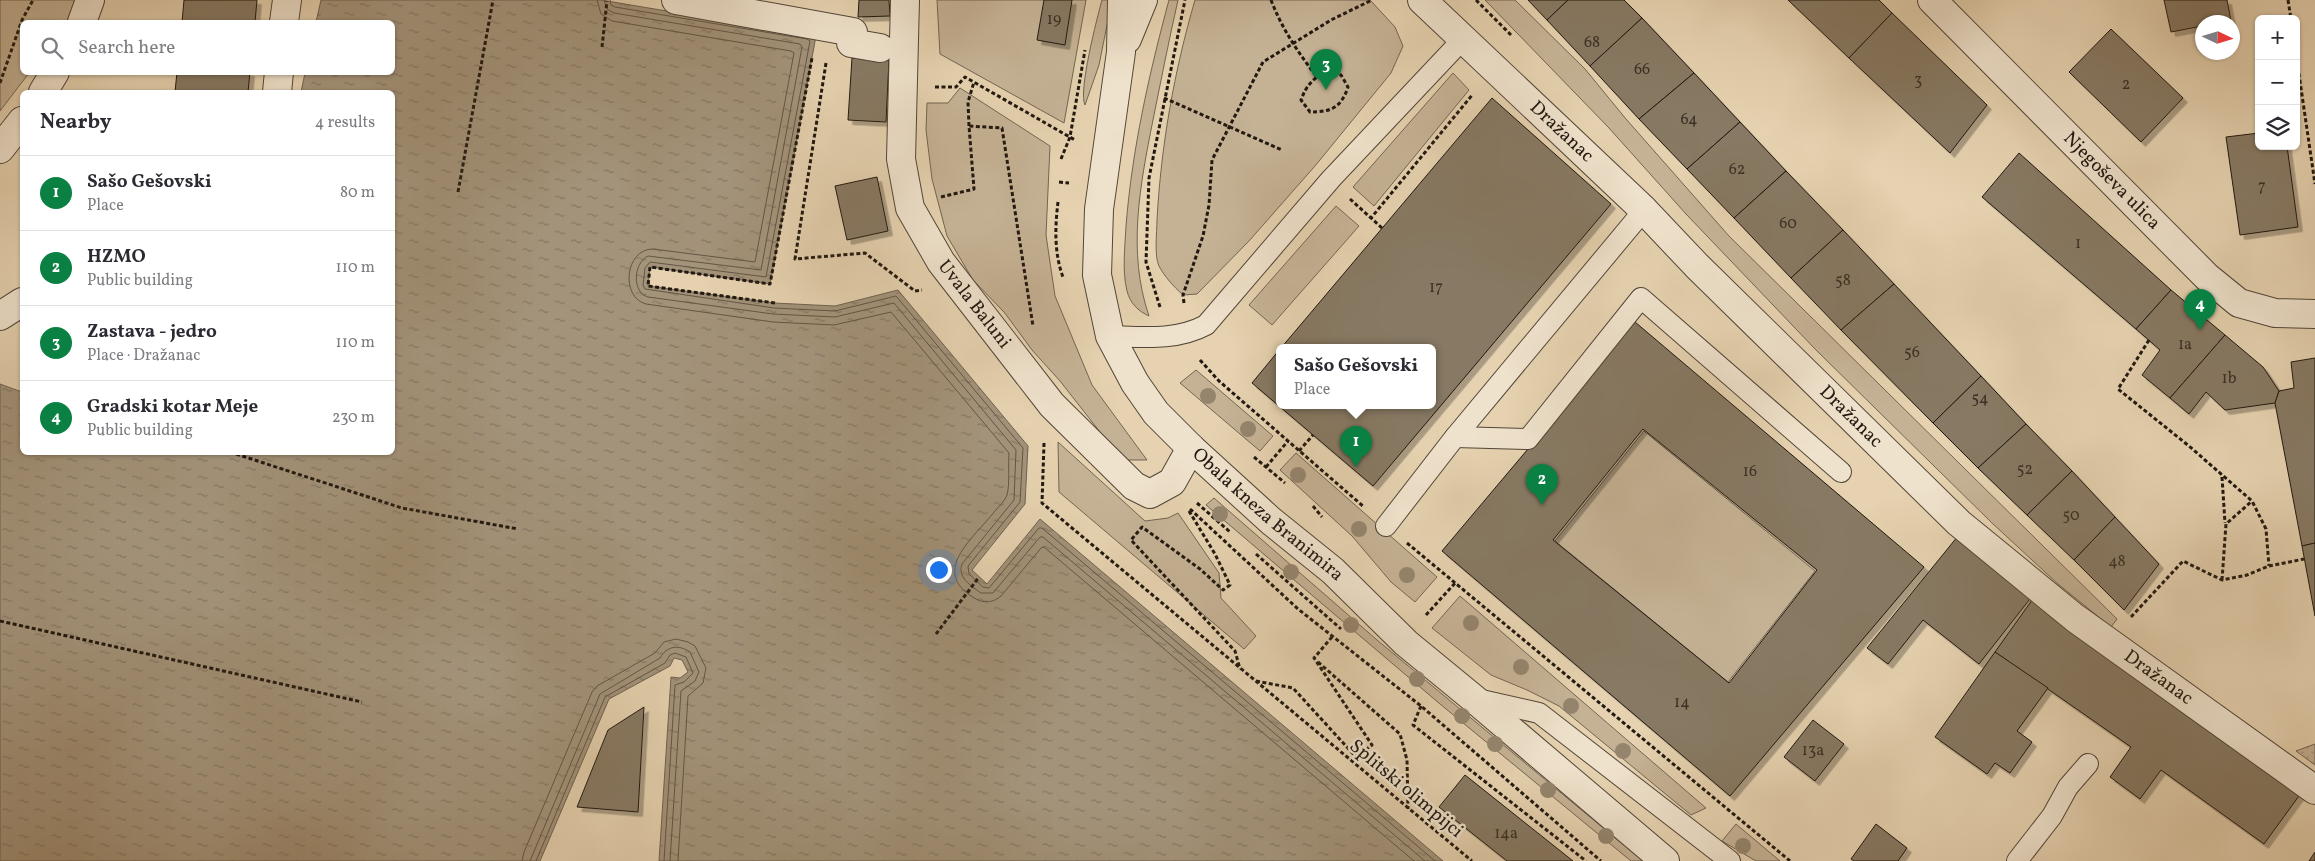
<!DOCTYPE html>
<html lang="en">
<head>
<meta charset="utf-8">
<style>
  body { margin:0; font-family:Vollkorn,serif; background:#f2f2f3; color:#2b2b33 }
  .controls { position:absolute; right:15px; top:15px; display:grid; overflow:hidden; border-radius:8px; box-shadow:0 1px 4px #0004 }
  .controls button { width:45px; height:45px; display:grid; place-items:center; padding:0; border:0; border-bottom:1px solid #e1e1e2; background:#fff; color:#2b2b33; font:25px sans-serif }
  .compass { position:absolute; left:2195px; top:15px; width:45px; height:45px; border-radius:50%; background:#fff; box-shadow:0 1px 4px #0004; rotate:94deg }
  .you { position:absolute; left:938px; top:569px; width:18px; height:18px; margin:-12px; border:4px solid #fff; border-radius:50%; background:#1a73e8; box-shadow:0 0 0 8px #1a73e833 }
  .badge { display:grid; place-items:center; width:32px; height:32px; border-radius:50%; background:#0b8043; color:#fff; font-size:16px; font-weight:700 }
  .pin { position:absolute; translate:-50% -41px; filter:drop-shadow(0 1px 2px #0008) }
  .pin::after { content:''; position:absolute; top:26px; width:18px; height:15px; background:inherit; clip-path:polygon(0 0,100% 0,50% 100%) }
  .popup { position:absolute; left:1276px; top:344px; width:160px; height:65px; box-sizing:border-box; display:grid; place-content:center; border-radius:8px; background:#fff; filter:drop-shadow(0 1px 4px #0005); font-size:16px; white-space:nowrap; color:#7c7c81 }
  .popup b { font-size:19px; color:#2b2b33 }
  .popup::after { content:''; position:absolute; left:50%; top:100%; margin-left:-10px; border:10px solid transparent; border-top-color:#fff }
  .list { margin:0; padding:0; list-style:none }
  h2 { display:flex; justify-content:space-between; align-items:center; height:65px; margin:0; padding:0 20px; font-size:21px }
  h2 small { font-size:16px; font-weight:400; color:#7c7c81 }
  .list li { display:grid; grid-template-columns:32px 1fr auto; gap:15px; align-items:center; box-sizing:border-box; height:75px; padding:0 20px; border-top:1px solid #e1e1e2 }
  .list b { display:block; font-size:19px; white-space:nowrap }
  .list p { margin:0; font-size:16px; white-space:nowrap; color:#7c7c81 }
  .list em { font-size:16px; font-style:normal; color:#7c7c81 }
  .icon { flex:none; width:28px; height:28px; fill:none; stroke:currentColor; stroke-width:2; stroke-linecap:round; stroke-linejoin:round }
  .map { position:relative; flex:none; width:2315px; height:861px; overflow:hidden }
  .search { position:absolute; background:#fff; box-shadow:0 1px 4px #0004; left:20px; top:20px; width:375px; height:55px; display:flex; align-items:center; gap:12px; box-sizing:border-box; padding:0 18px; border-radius:8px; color:#7c7c81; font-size:19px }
  .panel { position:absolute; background:#fff; box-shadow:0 1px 4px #0004; left:20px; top:90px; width:375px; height:365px; border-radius:8px }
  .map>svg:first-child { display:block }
</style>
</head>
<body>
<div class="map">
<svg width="2315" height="861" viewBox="0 0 2315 861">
  <defs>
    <pattern id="garden-dots" width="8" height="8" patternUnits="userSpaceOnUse" patternTransform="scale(1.25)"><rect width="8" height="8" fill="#c5b295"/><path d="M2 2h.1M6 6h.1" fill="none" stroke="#a9987f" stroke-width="1.8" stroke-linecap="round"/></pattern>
    <pattern id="water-ripples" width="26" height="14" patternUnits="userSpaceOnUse" patternTransform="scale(1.25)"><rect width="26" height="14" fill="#a3937a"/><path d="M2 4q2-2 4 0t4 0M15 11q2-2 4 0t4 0" fill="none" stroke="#847763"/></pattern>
    <filter id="shadow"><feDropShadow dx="4.5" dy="4.5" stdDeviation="0" flood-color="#0004"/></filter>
  </defs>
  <rect width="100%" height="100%" fill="#e6d2b0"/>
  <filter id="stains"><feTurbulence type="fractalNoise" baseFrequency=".004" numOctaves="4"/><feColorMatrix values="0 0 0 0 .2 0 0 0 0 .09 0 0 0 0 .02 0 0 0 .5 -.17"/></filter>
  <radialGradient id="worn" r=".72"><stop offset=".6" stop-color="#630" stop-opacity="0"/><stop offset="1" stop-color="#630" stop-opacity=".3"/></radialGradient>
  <g fill="#c5b295" stroke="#736552">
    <path d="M0 0H75L67 22H22V72L29 73 0 111Z"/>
    <path d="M937 0H1086L1064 123 940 54Z"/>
    <path d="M1102 0H1112L1099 65 1085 105C1078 92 1097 18 1102 0Z"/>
    <path d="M1169 0H1178C1169 40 1161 80 1153 120 1140 185 1127 252 1149 316 1138 311 1130 303 1127 291 1122 271 1125 247 1126 226 1132 150 1149 74 1169 0Z"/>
    <path d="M1195 0H1370L1395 27 1403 46 1391 73 1315 166 1249 241 1197 294 1183 295C1174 287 1164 276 1159 266 1154 256 1157 231 1157 220 1161 146 1174 72 1195 0Z"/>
    <path d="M1485 0H1515L1585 69 1626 119 1729 236 2117 619 2111 627 2058 584 1992 523 1816 350 1686 214 1609 128Z"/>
    <path d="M1453 73 1469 90 1374 206 1353 187Z"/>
    <path d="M960 88 1050 146 1046 235 1055 296 1092 385 1147 460H1122L1060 381 1032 350 1004 312 973 280 947 236 932 179 926 130 927 103H948Z"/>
    <path d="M1336 206 1359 226 1272 325 1249 305Z"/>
    <path d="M1196 370 1273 436 1260 451 1180 383Z"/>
    <path d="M1644 431 1815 571 1728 682 1555 541Z"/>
    <path d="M1058 442 1145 521 1168 518 1178 513 1219 573 1221 598 1256 636 1244 649 1059 492Z"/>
    <path d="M1296 453 1437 577 1415 602 1391 582 1352 536 1280 470Z"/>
    <path d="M1214 498 1377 640 1643 861H1631L1440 704 1206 505Z"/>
    <path d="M1460 596 1706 808 1691 815 1559 706 1527 690 1491 675 1432 628Z"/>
    <path d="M1736 824 1780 861H1756L1722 841Z"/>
  </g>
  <path fill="url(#garden-dots)" stroke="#736552" d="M2315 744V765L2296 751Z"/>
  <path fill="url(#water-ripples)" stroke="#6f6250" d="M321 0H601L816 36 770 284 650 267 648 286 774 303 835 306 898 290 1028 446 1025 504 972 570 987 584 1040 519 1443 861H659L671 677 680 678 688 672 682 660 674 658 670 666 609 699 540 861H0V384L22 392V452H392V92H301L305 73 392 72V22H316Z"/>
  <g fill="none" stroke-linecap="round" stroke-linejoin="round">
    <g stroke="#625645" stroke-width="1">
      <path d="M597 0 601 14 612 21 791 51 794 53 755 262 653 249C625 249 620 297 646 304L773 322 834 325 891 312 1009 453C1008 466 1010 483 1007 495 1005 501 999 506 995 511 973 539 928 572 976 599 985 604 994 602 1001 596L1041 548 1044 547 1414 861"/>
      <path d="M604 0 607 9 614 13 800 44 802 47 761 270 648 256C634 262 631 292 648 297L773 314 835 317 894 303 1016 450 1014 500 962 564C957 577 971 586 981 593H993L1040 537H1043L1425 861"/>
      <path d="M610 0 611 5 615 7 807 39 810 41 766 277 650 262 645 268 643 285 645 289 774 308 835 311 896 296 1023 448 1020 502 968 566 969 574 983 587 989 588 1039 528H1042L1435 861"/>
      <path d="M522 861 524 852 592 692 597 686 655 653 664 642 676 639 688 642 695 646 706 668 703 683 688 696 678 861"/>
      <path d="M530 861 600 694 660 658C667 646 678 644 690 652L699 672 695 681 681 691 670 861"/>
      <path d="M536 861 605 697 665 663 670 655 675 653 686 657 693 673 684 682 675 685 664 861"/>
    </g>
  </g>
  <g fill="#877963" stroke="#211810" fill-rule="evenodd" filter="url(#shadow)">
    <path d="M184 0H257L255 22H182Z"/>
    <path d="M859 0H889L890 16 858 17Z"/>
    <path d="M1044 0H1072L1065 45 1037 40Z"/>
    <path d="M1528 0H1568L1547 20Z"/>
    <path d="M1568 0H1624L1642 18 1590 66 1547 20Z"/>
    <path d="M1788 0H1879L1892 13 1849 58Z"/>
    <path d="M2164 0H2227L2231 21 2202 22V26L2171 32Z"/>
    <path d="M1892 13 1987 105 1950 153 1849 58Z"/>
    <path d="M1642 18 1694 73 1639 119 1590 66Z"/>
    <path d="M2111 29 2183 98 2141 142 2069 72Z"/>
    <path d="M852 58 889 60 886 122 848 120Z"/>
    <path d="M177 72H250L248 92H175Z"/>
    <path d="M1694 73 1740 122 1687 169 1639 119Z"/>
    <path d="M1492 98 1611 204 1373 486 1252 383 1280 349V406H1432V348H1281Z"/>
    <path d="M1740 122 1786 171 1734 218 1687 169Z"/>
    <path d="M2259 133V146H2287L2298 227 2240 235 2226 137Z"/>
    <path d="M2019 153 2171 290 2136 329 1982 197Z"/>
    <path d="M1786 171 1843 230 1791 278 1734 218Z"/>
    <path d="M877 177 888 231 847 240 835 186Z"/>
    <path d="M1843 230 1894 284 1841 330 1791 278Z"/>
    <path d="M1894 284 1981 376 1933 423 1841 330Z"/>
    <path d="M2171 290 2225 335 2170 398 2142 375 2160 350 2136 329Z"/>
    <path d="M1635 322 1924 567 1730 796 1442 551ZM1643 429 1817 570 1729 683 1553 540Z"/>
    <path d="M2225 335 2263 367 2279 391 2275 403 2225 410 2206 392 2189 414 2170 398Z"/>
    <path d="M2315 358V543L2302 546 2275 403 2279 391 2294 388 2291 362Z"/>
    <path d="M1981 376 2026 424 1978 468 1933 423Z"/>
    <path d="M2026 424 2072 471 2027 515 1978 468Z"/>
    <path d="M2072 471 2115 517 2074 560 2027 515Z"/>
    <path d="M2115 517 2159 564 2124 610 2074 560Z"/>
    <path d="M1958 536 2033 595 1979 664 1923 620 1888 664 1867 648Z"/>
    <path d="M2315 543V616L2302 546Z"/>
    <path d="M2035 596 2304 789 2264 844 2161 770 2140 799 2110 777 2131 747 1995 652Z"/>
    <path d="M1995 652 2048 688 2017 731 2032 742 2010 773 1995 763 1987 774 1935 737Z"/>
    <path d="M644 707 638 812 577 807 608 730Z"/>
    <path d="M1813 720 1844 744 1815 781 1784 757Z"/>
    <path d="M1465 775 1573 861H1507L1439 807Z"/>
    <path d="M1876 824 1907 848 1898 861H1854L1851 859Z"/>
    <path d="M2315 852V861H2309Z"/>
  </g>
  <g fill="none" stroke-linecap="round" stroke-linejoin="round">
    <g stroke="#524638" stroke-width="22">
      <g id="lane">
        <path d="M1110 336C1143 337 1176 341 1206 325L1331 179 1463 39"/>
        <path d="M1455 437 1528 439 1641 298 1841 472"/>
        <path d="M1386 526 1455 437 1644 210"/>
        <path d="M1477 699 1539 713 1730 861"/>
        <path d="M2017 861 2052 816 2068 787 2088 764"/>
      </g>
    </g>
    <g stroke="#524638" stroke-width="30">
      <g id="street">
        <path d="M676 0 853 32 851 43 880 48"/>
        <path id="s1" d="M905 0 901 159 910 208 941 262 1052 405 1134 486 1150 494 1172 482 1191 448"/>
        <path id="s2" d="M1122 0 1121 52 1099 209 1097 275 1110 336 1135 383 1156 413 1191 448 1271 521 1333 571 1406 643 1473 698 1665 861"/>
        <path id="s3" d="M1422 0 1644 210 1697 266 1959 523 2075 618 2315 790"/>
        <path id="s4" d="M1932 0 2207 277 2239 303 2275 313 2315 314"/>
        <path d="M82 22 90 0"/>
        <path d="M284 22 287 0"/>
        <path d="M1127 39 1143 0"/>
        <path d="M43 92 55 72"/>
        <path d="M277 92 279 72"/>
        <path d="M0 149 22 121"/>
        <path d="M0 316 22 302"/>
      </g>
    </g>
    <g stroke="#211810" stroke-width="3" stroke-dasharray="4 2.5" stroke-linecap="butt">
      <path d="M1271 0C1282 29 1298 52 1316 76"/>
      <path d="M1476 0 1511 35"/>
      <path d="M2288 0 2291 19"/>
      <path d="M602 47 607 1"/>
      <path d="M2296 54 2315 184"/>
      <path d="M826 63 795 259 865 253 915 291 922 290"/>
      <path d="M1327 71 1341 75 1348 87C1341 108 1331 112 1310 112L1301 100C1306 86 1313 78 1327 71Z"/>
      <path d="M0 83 22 20 33 0"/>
      <path d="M935 87H956L965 77 1075 140"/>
      <path d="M1164 98 1282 150"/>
      <path d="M969 126 968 102 974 82"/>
      <path d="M1061 159 1070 137 1085 50"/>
      <path d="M1059 182 1069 183"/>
      <path d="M458 192 493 0"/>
      <path d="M941 197 974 189 969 126 1002 128 1033 326"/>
      <path d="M1350 199 1371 218"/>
      <path d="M1058 202C1055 227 1054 253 1063 277"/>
      <path d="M1382 228 1371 218 1473 94"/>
      <path d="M775 303 648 286 650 267 770 284 812 58"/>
      <path d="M1184 303 1183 295 1203 236 1209 205 1212 160 1263 62 1331 20 1372 0"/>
      <path d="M1160 307 1146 262 1149 178 1185 0"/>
      <path d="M2149 340 2118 389 2189 446 2252 501 2266 529 2269 566"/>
      <path d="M1200 360 1219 381 1364 507"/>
      <path d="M1044 443 1042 503 1472 861"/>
      <path d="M1299 451 1313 435"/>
      <path d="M230 452 402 508 518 529"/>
      <path d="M1254 457 1285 483"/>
      <path d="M1266 467 1288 441"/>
      <path d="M2222 477 2225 523"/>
      <path d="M1197 503 1230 532"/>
      <path d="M1313 506 1322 517"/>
      <path d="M1190 509 1298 609 1421 706 1601 861"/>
      <path d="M1189 511 1215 554 1230 585 1223 590 1200 569 1142 527 1131 540 1235 651 1240 669"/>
      <path d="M1407 543 1790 861"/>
      <path d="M1256 554 1341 629"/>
      <path d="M2222 580 2226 524 2252 501"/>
      <path d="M1426 615 1456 582"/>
      <path d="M2131 617 2183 561 2222 580 2247 575 2269 566 2304 559"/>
      <path d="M0 621 362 702"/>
      <path d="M936 634 979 577"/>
      <path d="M1318 662 1400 734 1407 760 1408 809"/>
      <path d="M1256 681 1293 688 1356 757 1372 745 1314 658 1332 637"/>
      <path d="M1421 706 1413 725 1586 861"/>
    </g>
    <use href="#lane" stroke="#efe2cc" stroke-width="20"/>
    <use href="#street" stroke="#efe2cc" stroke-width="28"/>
  </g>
  <g fill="#95856e">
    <circle cx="1208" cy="396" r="8"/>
    <circle cx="1248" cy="429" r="8"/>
    <circle cx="1298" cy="475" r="8"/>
    <circle cx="1220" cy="514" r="8"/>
    <circle cx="1359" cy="529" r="8"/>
    <circle cx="1291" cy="572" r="8"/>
    <circle cx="1407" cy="575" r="8"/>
    <circle cx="1471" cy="623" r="8"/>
    <circle cx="1351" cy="625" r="8"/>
    <circle cx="1521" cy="667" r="8"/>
    <circle cx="1417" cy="679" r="8"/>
    <circle cx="1571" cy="706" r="8"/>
    <circle cx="1462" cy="716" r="8"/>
    <circle cx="1495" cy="744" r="8"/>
    <circle cx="1623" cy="751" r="8"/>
    <circle cx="1548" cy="790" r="8"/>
    <circle cx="1606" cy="836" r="8"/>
    <circle cx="1743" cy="846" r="8"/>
  </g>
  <g text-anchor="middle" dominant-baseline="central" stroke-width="5" stroke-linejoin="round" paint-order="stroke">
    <g font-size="16" fill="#3a3025">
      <text x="1054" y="20">19</text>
      <text x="1592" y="43">68</text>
      <text x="1642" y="70">66</text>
      <text x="1918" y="81">3</text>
      <text x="2126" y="85">2</text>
      <text x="1689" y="120">64</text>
      <text x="1737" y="170">62</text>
      <text x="2262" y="187">7</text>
      <text x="1788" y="224">60</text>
      <text x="2078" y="244">1</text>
      <text x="1843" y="281">58</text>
      <text x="1436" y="288">17</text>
      <text x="2185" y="345">1a</text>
      <text x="1912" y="353">56</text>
      <text x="2229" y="379">1b</text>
      <text x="1980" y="399">54</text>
      <text x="2025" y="470">52</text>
      <text x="1750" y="472">16</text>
      <text x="2071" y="516">50</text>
      <text x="2117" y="562">48</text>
      <text x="1682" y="703">14</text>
      <text x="1813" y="751">13a</text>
      <text x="1506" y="834">14a</text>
    </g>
    <g font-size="19" fill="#211810" stroke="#efe2cc">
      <text stroke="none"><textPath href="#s3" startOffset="192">Dražanac</textPath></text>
      <text stroke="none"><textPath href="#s4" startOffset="255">Njegoševa ulica</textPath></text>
      <text stroke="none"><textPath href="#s1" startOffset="325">Uvala Baluni</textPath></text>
      <text stroke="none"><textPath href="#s3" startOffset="598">Dražanac</textPath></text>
      <text stroke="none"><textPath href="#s2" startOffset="580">Obala kneza Branimira</textPath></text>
      <text stroke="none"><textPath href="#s3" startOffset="1002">Dražanac</textPath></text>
      <text transform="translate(1406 789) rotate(40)">Splitski olimpijci</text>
    </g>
  </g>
  <rect width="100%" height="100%" filter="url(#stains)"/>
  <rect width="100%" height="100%" fill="url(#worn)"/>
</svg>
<div class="controls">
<button>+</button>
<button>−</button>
<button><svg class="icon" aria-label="layers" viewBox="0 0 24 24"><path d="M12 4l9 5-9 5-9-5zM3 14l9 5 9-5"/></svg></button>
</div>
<svg class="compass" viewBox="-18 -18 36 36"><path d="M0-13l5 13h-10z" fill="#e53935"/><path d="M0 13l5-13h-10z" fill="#7c7c81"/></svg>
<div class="you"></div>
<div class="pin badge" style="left:1356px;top:467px">1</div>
<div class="popup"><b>Sašo Gešovski</b>Place</div>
<div class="pin badge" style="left:1542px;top:505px">2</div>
<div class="pin badge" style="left:1326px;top:90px">3</div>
<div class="pin badge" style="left:2200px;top:330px">4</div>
<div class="search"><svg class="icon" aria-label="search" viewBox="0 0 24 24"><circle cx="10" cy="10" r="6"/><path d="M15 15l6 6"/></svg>Search here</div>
<section class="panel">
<h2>Nearby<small>4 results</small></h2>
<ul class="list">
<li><span class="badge">1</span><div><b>Sašo Gešovski</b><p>Place</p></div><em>80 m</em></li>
<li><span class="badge">2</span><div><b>HZMO</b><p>Public building</p></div><em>110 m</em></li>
<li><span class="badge">3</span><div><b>Zastava - jedro</b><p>Place · Dražanac</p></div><em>110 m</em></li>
<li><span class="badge">4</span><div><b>Gradski kotar Meje</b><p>Public building</p></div><em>230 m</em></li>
</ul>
</section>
</div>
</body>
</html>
